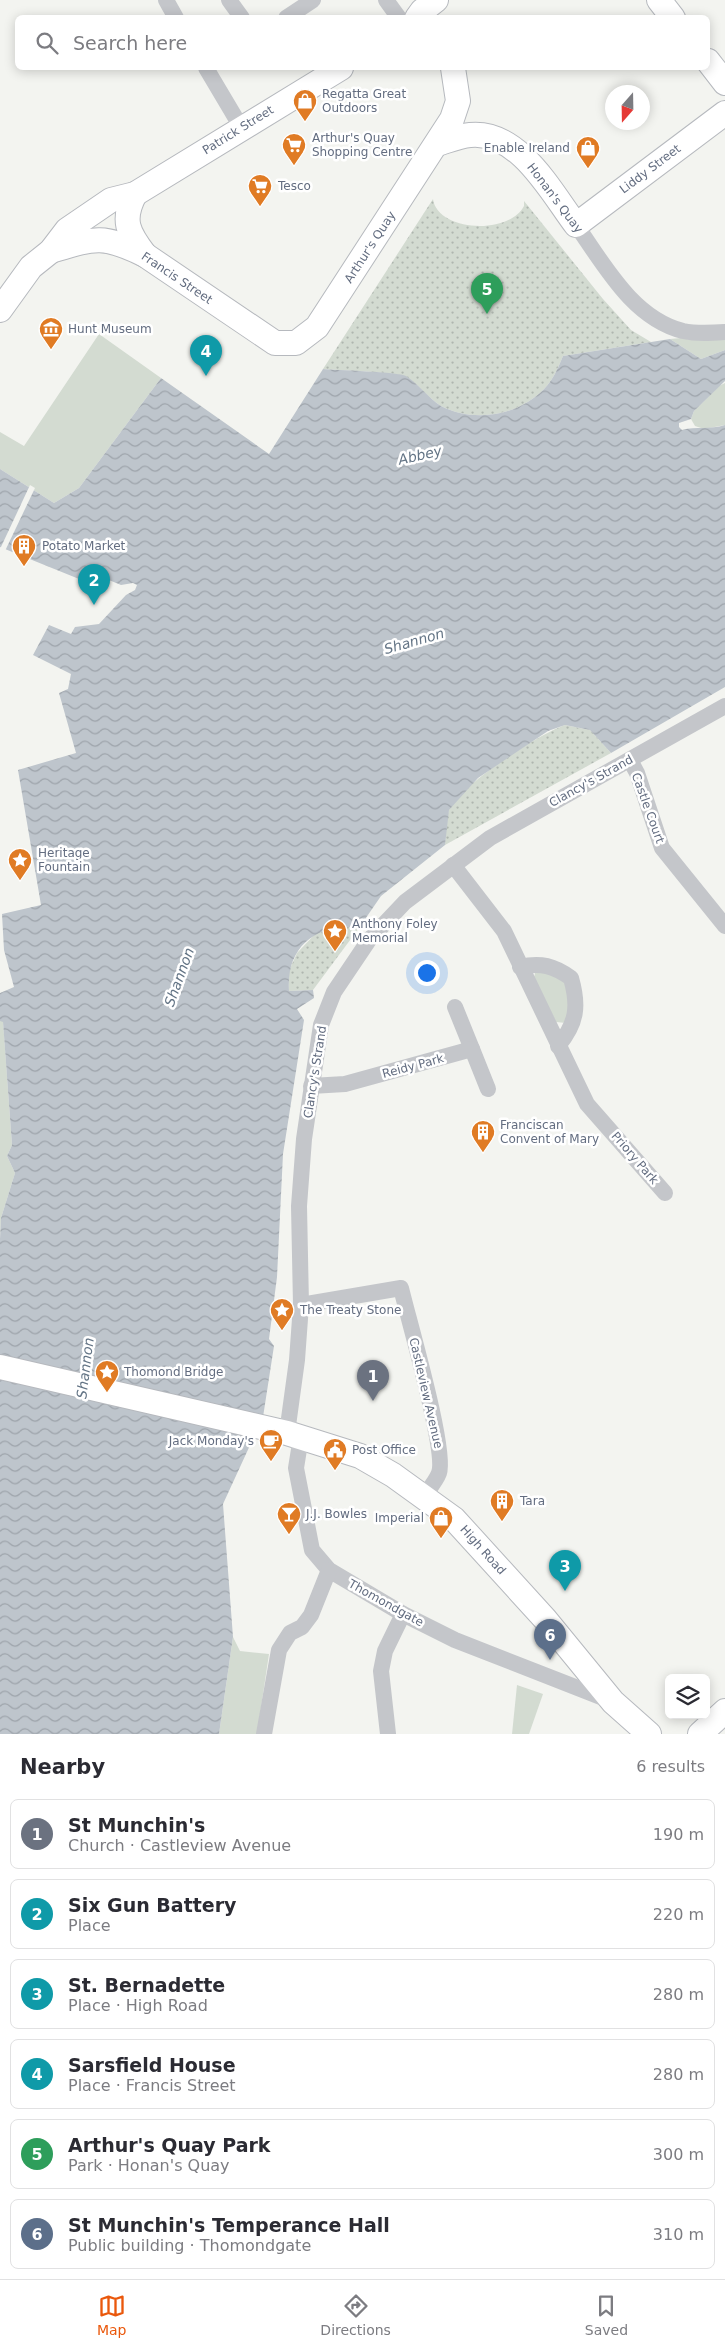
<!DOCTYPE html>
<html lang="en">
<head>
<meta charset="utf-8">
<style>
  body { margin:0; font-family:"DejaVu Sans",sans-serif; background:#f7f7f7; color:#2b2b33 }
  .controls { position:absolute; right:15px; bottom:15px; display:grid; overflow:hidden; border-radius:8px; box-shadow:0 2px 12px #0003 }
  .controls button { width:45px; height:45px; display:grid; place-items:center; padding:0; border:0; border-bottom:1px solid #e1e1e2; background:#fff; color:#2b2b33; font:25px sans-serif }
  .compass { position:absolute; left:605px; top:85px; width:45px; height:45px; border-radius:50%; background:#fff; box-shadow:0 2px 12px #0003; rotate:200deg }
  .you { position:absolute; left:426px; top:972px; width:18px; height:18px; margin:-12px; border:4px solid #fff; border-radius:50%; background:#1a73e8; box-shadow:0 0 0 8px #1a73e833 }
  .badge { display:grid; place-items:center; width:32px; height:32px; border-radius:50%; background:#ea580c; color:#fff; font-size:16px; font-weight:700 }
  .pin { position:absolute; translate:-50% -41px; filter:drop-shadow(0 1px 2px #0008) }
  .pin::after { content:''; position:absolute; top:26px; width:18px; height:15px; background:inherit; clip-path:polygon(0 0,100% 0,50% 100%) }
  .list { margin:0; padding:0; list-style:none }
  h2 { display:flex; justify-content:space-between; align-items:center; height:65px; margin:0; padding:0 20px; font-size:21px }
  h2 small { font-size:16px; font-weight:400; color:#7c7c81 }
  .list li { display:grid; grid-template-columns:32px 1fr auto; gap:15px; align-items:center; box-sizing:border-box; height:70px; margin:0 10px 10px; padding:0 10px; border:1px solid #e1e1e2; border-radius:8px }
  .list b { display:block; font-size:19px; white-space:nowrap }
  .list p { margin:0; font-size:16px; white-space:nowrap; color:#7c7c81 }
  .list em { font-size:16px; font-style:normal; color:#7c7c81 }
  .icon { flex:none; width:28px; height:28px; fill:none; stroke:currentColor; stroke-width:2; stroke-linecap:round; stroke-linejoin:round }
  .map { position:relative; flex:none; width:725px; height:1734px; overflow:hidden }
  .search { position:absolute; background:#fff; box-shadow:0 2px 12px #0003; left:15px; right:15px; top:15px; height:55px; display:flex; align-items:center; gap:12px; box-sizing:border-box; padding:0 18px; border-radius:8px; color:#7c7c81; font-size:19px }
  .sheet { height:545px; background:#fff }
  nav { display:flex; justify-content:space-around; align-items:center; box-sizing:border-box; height:70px; border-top:1px solid #e1e1e2; background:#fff; font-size:14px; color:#7c7c81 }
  nav a { display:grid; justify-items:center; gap:2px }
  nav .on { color:#ea580c }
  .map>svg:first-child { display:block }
</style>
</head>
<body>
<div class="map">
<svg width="725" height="1734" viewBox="0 0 725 1734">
  <defs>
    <pattern id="park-dots" width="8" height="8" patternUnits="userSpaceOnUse" patternTransform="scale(1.25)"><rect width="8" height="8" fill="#d3dbd1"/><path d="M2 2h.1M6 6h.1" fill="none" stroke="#afb6af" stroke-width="1.8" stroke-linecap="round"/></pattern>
    <pattern id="water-waves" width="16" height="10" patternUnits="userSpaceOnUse" patternTransform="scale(1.25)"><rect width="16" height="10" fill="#bec5cc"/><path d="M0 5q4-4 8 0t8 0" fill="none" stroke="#9ea4ab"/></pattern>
  </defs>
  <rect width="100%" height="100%" fill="#f3f4f0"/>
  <g fill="#d3dbd1">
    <path d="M99 334 161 378 79 488 54 503 0 469V432L24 446Z"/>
    <path d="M681 338 692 340H725V350L701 359 670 339Z"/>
    <path d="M725 383V425L704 429 695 426 691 419 694 411 719 386Z"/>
    <path d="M536 970C574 978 574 989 566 1023L556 1022 534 977Z"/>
    <path d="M0 1021H3L12 1145 7 1156 15 1173 1 1218 0 1239Z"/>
    <path d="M233 1637 240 1651 269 1654 257 1734H219Z"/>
    <path d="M517 1685 543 1694 529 1734H512Z"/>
  </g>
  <g fill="url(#park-dots)">
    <path d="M433 199C437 231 508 236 524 206V201L603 299 631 330 651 342 563 356C558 368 553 380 544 389 518 416 474 423 441 406 428 398 419 384 406 377 399 372 336 370 323 369Z"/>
    <path d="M565 725 590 730 611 753 445 845C446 835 445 820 449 810 461 784 539 734 565 725Z"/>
    <path d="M342 926 359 928 313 990 289 991 288 973 297 953 317 932Z"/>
  </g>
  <path fill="url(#water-waves)" d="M670 339 701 359 725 350V381L694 411 691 419 679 423V427L682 430C696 426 710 430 725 425V687L611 753 590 730 565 725 548 731 478 778 449 810 445 845 381 896 359 928C316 923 286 947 289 991L313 990 314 998 297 1009 304 1020 283 1154 277 1277 269 1339 274 1346 263 1417 223 1504 233 1637 219 1734H0V1239L1 1218 15 1173 7 1156 12 1145 3 1022 0 1021V993L14 987 4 950 2 914 41 905 18 770 76 753 59 693 68 689 71 674 33 655 49 625 71 634 75 627 99 624 126 595 135 590 137 585 133 583 121 585 97 575 84 581 0 547V469L54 503 79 488 161 378 269 454 323 369C336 370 399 372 406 376 419 384 428 398 441 406 474 423 518 416 544 389 553 380 558 368 563 356Z"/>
  <path fill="#f3f4f0" d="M30 485 35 488 5 551 0 549Z"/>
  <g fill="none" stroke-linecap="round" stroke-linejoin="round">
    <g stroke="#b6b9be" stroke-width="26">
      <g id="secondary">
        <path d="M659 0 673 18"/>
        <path d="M417 18 422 11 436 0"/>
        <path d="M708 61 725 83"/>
        <path d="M437 144C447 141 459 136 470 135 519 130 551 192 576 225L725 113"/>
        <path d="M135 194C121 220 128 233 145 255"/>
        <path d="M51 251C94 238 103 234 145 255L275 343H296L317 327 452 119 458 101 453 68"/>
        <path d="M0 310 31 267 51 251 67 230 111 200 135 194 341 68"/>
        <path d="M0 1367 287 1433 360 1456 393 1475 454 1519 545 1619 613 1702 649 1734"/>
        <path d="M700 1734 725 1711"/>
      </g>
    </g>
    <g stroke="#c4c6ca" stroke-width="16">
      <path d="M166 0 176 18"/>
      <path d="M229 0 242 18"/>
      <path d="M386 0 399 18"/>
      <path d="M286 18 313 0"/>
      <path d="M206 68 241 127"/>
      <path d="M576 225C604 264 632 318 683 331 697 334 711 333 725 332"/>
      <path d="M630 760 637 773 662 848 725 926"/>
      <path d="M453 865 504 931 587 1104 665 1193"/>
      <path d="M520 967C541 962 554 966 571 978 579 1006 577 1023 558 1046"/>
      <path d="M455 1007 472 1049"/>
      <path d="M311 1086 345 1084 472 1049 488 1089"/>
      <path d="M301 1305 401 1288C408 1318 447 1451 439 1473 436 1481 429 1489 424 1496"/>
      <path d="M287 1433 297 1360 301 1305 299 1206 304 1139 321 1025 334 992 369 940 405 902 490 838 725 706"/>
      <path d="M301 1437 296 1468 312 1550 329 1570 403 1614 455 1640 611 1701"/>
      <path d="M264 1734 279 1650 290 1633 302 1627 311 1615 329 1570"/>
      <path d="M388 1734 381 1671 385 1651 403 1614"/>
    </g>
    <use href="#secondary" stroke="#fff" stroke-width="24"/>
  </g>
  <defs>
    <g id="shop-pin" transform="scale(1.25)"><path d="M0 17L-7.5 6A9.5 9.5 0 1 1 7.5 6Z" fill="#e07b24" stroke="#fff"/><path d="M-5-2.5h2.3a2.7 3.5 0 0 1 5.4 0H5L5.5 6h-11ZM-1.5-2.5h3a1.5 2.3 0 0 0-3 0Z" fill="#fff"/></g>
    <g id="supermarket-pin" transform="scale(1.25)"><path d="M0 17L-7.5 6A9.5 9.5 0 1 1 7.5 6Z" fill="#e07b24" stroke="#fff"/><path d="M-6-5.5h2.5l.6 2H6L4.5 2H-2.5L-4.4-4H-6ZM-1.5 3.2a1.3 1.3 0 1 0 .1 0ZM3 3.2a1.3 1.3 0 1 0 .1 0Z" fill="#fff"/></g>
    <g id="museum-pin" transform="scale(1.25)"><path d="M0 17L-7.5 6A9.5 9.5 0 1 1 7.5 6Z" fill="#e07b24" stroke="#fff"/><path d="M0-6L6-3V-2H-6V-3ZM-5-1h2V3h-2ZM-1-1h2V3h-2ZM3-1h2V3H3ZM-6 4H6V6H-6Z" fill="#fff"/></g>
    <g id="building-pin" transform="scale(1.25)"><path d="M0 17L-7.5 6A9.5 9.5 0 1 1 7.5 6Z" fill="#e07b24" stroke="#fff"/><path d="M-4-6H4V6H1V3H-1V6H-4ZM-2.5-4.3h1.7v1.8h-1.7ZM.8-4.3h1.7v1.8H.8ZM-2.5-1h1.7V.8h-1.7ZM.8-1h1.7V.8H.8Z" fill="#fff"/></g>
    <g id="sight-pin" transform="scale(1.25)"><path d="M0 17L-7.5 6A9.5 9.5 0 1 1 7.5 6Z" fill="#e07b24" stroke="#fff"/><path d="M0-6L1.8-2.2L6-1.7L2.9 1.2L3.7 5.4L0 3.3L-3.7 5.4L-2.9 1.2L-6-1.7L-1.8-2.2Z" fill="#fff"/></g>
    <g id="cafe-pin" transform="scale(1.25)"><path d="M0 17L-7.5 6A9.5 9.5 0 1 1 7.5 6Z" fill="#e07b24" stroke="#fff"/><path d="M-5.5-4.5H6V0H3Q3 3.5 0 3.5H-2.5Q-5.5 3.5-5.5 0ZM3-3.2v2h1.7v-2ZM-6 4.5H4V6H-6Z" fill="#fff"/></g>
    <g id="civic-pin" transform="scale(1.25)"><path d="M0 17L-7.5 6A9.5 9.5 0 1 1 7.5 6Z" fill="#e07b24" stroke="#fff"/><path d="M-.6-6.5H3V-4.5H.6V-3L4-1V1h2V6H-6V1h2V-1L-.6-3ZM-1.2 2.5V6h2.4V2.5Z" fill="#fff"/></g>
    <g id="bar-pin" transform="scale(1.25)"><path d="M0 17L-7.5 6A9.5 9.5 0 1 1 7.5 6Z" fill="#e07b24" stroke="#fff"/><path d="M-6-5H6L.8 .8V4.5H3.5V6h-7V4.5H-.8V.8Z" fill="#fff"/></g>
  </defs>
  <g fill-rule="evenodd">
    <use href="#shop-pin" x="305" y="101"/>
    <use href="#supermarket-pin" x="294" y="145"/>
    <use href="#shop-pin" x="588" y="148"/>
    <use href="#supermarket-pin" x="260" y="186"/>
    <use href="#museum-pin" x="51" y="329"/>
    <use href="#building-pin" x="24" y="546"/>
    <use href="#sight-pin" x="20" y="860"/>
    <use href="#sight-pin" x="335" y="931"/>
    <use href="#building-pin" x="483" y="1132"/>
    <use href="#sight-pin" x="282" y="1310"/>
    <use href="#sight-pin" x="107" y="1372"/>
    <use href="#cafe-pin" x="271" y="1441"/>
    <use href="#civic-pin" x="335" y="1450"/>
    <use href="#building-pin" x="502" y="1501"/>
    <use href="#bar-pin" x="289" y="1514"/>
    <use href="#shop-pin" x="441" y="1518"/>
  </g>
  <g text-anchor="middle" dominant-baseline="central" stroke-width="5" stroke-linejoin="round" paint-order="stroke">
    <g font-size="12" fill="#636d80" stroke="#fff" text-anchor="start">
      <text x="322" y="94">Regatta Great<tspan x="322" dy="14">Outdoors</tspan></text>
      <text x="312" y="138">Arthur's Quay<tspan x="312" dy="14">Shopping Centre</tspan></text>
      <text x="570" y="148" text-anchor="end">Enable Ireland</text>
      <text x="278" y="186">Tesco</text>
      <text x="68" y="329">Hunt Museum</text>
      <text x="42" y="546">Potato Market</text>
      <text x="38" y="853">Heritage<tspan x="38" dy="14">Fountain</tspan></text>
      <text x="352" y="924">Anthony Foley<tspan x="352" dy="14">Memorial</tspan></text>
      <text x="500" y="1125">Franciscan<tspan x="500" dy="14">Convent of Mary</tspan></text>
      <text x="300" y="1310">The Treaty Stone</text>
      <text x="124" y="1372">Thomond Bridge</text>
      <text x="254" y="1441" text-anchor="end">Jack Monday's</text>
      <text x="352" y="1450">Post Office</text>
      <text x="520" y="1501">Tara</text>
      <text x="306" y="1514">J.J. Bowles</text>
      <text x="424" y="1518" text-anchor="end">Imperial</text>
    </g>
    <g font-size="12" fill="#636d80" stroke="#fff">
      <text transform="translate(238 130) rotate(-32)">Patrick Street</text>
      <text transform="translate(650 169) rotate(-37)">Liddy Street</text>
      <text transform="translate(555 198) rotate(53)">Honan's Quay</text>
      <text transform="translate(370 247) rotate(-57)">Arthur's Quay</text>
      <text transform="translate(177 278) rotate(34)">Francis Street</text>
      <text transform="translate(591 781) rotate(-29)">Clancy's Strand</text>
      <text transform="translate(648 808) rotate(70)">Castle Court</text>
      <text transform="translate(413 1066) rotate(-15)">Reidy Park</text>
      <text transform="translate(315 1072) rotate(-81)">Clancy's Strand</text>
      <text transform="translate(635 1158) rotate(49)">Priory Park</text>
      <text transform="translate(426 1393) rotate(77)">Castleview Avenue</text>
      <text transform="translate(483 1550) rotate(48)">High Road</text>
      <text transform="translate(386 1603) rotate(29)">Thomondgate</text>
    </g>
    <g font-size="14" font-style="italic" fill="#637485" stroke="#fff">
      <text transform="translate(420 455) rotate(-13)">Abbey</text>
      <text transform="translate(414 641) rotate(-16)">Shannon</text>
      <text transform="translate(179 977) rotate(-70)">Shannon</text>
      <text transform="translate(85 1368) rotate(-83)">Shannon</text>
    </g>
  </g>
</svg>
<div class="controls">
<button><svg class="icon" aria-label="layers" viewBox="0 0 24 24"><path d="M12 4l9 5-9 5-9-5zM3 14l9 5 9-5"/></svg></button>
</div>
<svg class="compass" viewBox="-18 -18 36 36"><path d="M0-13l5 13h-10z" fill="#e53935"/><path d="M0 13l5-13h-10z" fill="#7c7c81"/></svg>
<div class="you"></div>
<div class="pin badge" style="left:373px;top:1401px;background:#6b7280">1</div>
<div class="pin badge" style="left:94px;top:605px;background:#0f9aa8">2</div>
<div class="pin badge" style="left:565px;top:1591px;background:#0f9aa8">3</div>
<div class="pin badge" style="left:206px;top:376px;background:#0f9aa8">4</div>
<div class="pin badge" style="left:487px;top:314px;background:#2e9e5b">5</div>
<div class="pin badge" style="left:550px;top:1660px;background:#5c6f8a">6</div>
<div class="search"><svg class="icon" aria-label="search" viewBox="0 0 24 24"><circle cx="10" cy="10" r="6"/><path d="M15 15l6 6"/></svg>Search here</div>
</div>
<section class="sheet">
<h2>Nearby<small>6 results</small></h2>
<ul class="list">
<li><span class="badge" style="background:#6b7280">1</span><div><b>St Munchin's</b><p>Church · Castleview Avenue</p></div><em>190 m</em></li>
<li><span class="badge" style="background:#0f9aa8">2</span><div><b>Six Gun Battery</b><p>Place</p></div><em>220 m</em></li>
<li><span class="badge" style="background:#0f9aa8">3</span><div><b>St. Bernadette</b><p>Place · High Road</p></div><em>280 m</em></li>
<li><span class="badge" style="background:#0f9aa8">4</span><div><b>Sarsfield House</b><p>Place · Francis Street</p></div><em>280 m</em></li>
<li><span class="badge" style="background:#2e9e5b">5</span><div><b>Arthur's Quay Park</b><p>Park · Honan's Quay</p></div><em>300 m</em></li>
<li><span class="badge" style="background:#5c6f8a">6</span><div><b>St Munchin's Temperance Hall</b><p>Public building · Thomondgate</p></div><em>310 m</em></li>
</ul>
</section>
<nav>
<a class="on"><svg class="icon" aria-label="map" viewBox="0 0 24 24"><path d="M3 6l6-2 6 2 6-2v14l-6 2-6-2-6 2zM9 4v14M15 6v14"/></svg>Map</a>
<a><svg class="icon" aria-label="directions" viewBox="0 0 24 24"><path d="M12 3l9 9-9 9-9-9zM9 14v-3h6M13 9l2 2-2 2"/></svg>Directions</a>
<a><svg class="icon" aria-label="saved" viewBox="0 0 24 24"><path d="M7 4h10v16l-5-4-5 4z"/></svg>Saved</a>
</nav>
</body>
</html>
